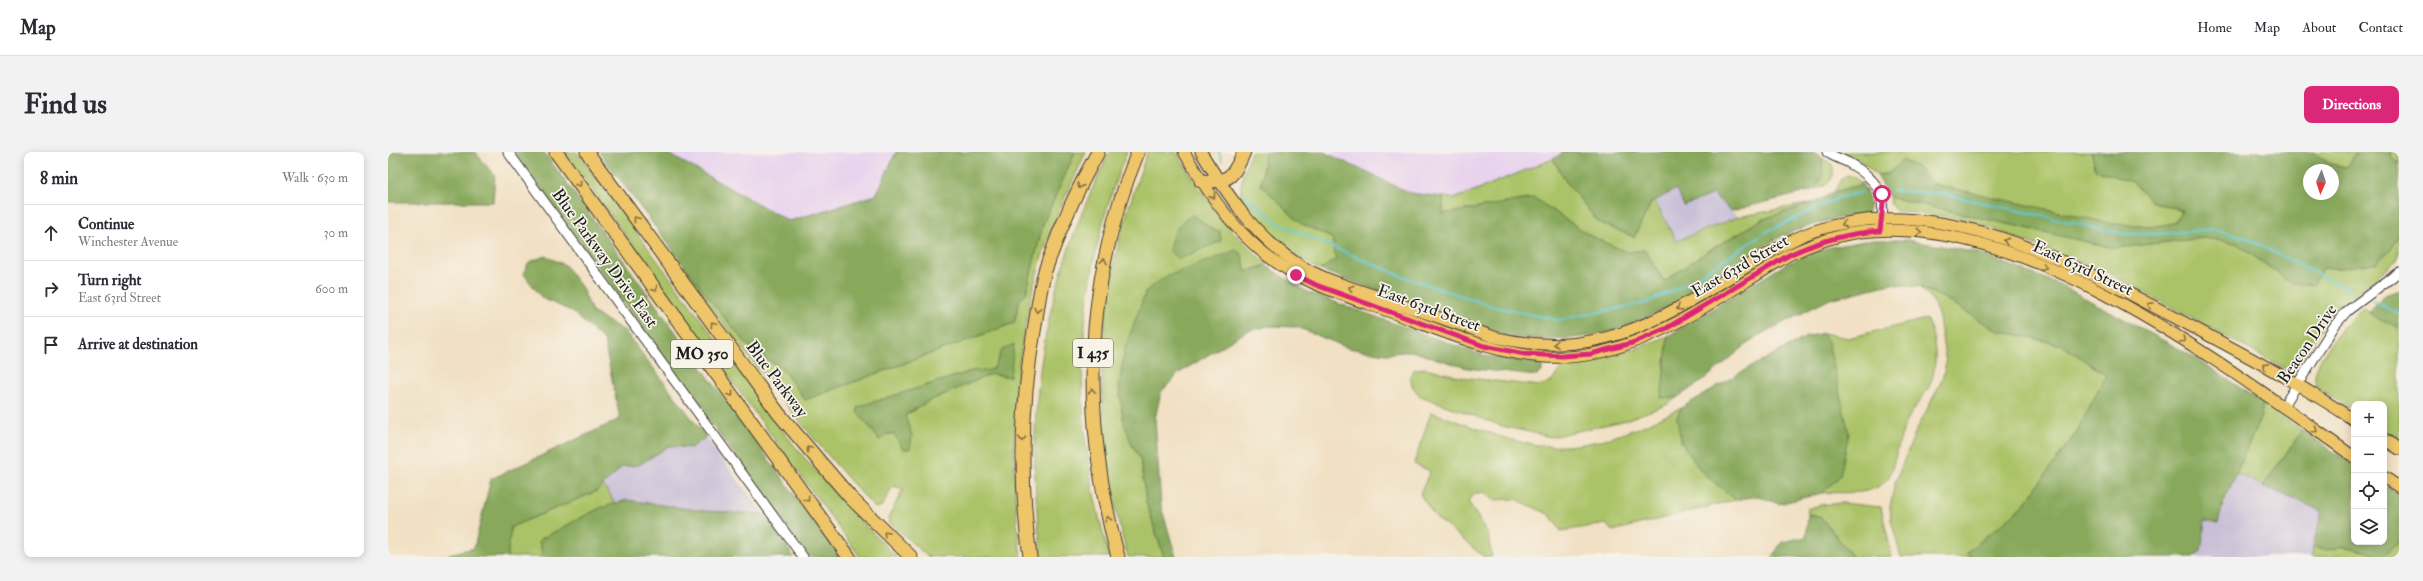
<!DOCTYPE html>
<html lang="en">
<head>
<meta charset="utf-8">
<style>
  body { margin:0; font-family:"IM FELL Double Pica",serif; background:#f2f2f3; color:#2b2b33 }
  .controls { position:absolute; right:12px; bottom:12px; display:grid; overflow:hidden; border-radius:8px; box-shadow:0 2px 10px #0003 }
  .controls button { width:36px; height:36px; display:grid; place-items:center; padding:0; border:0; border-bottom:1px solid #e1e1e2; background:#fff; color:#2b2b33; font:20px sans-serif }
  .compass { position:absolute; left:1915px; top:12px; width:36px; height:36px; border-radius:50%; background:#fff; box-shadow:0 2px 10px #0003; rotate:183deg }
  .stop { position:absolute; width:12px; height:12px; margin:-9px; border:3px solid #db2777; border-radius:50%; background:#fff }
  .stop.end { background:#db2777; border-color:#fff; box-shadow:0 1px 4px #0008 }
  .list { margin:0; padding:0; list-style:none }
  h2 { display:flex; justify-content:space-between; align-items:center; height:52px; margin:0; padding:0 16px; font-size:17px }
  h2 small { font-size:13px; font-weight:400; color:#7c7c81 }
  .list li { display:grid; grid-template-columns:26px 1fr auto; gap:12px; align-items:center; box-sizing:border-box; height:56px; padding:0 16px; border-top:1px solid #e1e1e2 }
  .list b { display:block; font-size:15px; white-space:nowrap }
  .list p { margin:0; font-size:13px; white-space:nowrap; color:#7c7c81 }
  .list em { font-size:13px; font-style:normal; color:#7c7c81 }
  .icon { flex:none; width:22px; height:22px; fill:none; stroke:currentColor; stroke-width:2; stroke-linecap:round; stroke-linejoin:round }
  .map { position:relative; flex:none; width:2011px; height:405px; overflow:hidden; border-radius:8px }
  header { display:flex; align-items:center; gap:24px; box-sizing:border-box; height:56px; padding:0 20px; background:#fff; border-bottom:1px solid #e1e1e2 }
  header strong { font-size:19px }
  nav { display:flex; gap:22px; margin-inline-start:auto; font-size:14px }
  .intro { display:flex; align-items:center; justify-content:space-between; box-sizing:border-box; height:96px; padding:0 24px }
  h1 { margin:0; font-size:28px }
  .button { padding:10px 18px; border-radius:8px; background:#db2777; color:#fff; font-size:14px; font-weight:700 }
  main { display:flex; gap:24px; padding:0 24px }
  aside { flex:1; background:#fff; border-radius:8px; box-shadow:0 2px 10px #0003 }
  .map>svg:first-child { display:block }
</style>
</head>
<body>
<header>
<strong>Map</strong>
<nav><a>Home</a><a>Map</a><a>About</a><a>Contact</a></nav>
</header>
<div class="intro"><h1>Find us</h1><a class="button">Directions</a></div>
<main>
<aside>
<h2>8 min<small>Walk · 630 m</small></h2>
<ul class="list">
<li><svg class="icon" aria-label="ahead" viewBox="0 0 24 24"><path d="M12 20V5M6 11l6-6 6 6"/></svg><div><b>Continue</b><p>Winchester Avenue</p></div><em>30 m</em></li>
<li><svg class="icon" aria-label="right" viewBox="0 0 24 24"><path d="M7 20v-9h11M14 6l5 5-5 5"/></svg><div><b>Turn right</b><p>East 63rd Street</p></div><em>600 m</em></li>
<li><svg class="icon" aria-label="arrive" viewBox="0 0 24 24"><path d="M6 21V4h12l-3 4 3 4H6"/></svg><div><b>Arrive at destination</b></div></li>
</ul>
</aside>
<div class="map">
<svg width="2011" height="405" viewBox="0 0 2011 405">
  <rect width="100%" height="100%" fill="#f7f3e8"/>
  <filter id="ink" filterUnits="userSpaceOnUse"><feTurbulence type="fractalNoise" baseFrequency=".025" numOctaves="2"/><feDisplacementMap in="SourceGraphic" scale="8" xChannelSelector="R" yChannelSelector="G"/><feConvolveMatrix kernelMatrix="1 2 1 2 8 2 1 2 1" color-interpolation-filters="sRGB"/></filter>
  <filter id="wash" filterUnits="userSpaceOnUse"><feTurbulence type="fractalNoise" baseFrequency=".012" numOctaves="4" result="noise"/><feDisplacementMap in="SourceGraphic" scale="16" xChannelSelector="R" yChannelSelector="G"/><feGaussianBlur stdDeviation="0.9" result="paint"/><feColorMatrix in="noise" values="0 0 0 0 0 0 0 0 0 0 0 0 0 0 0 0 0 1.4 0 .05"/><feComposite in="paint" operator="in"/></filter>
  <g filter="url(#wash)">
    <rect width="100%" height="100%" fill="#f1e0c3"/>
    <g fill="#e8d2ee">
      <path d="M277 0H508L488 43 401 69Z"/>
      <path d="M936 0H1176L1165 7 1068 46 1022 41Z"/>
    </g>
    <g fill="#c9bfd7">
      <path d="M1288 36 1296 54 1325 42 1350 65 1288 89 1267 49Z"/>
      <path d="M318 285 375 362 316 359 240 348 228 352 215 333 234 315 251 313 281 294 303 296Z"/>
      <path d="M1848 321 1934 359 1924 405H1805L1813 399 1817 369 1830 371Z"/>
    </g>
    <g fill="#abc368" stroke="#647042" fill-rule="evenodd">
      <path d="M177 0H189L405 292 453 349 509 405H472Z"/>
      <path d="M687 0H698C685 29 670 59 659 89 625 189 619 301 633 405H540L501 370 500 366 515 337 505 334 494 354 487 356C417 281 357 200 295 118L296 113 326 153 365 199 395 217 417 248 626 171 632 146 638 142 655 72ZM614 198 621 225 603 222 541 249 517 264 524 284 515 297 506 282H498L491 288 470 255 587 218 599 219 606 216Z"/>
      <path d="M722 0H739C700 92 685 208 700 307 704 340 713 373 721 405H654C634 259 655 131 722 0Z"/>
      <path d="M759 0H788C815 42 840 81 880 112L858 120 854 103 758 139 751 161 744 293 752 306 758 350 776 405H740C710 306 705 194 730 93 738 61 749 31 759 0ZM821 75 825 78 781 98Z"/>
      <path d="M863 0H877L873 33 912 71 944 86 948 107 932 118C909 106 856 73 853 45 851 29 858 15 863 0Z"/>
      <path d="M1451 0H1703L1708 18 1745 30 1762 49 1794 59 1786 71 1763 75 1725 72 1545 32 1530 16 1489 23 1470 7Z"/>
      <path d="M1925 0H1969L1958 15 1942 12Z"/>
      <path d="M2003 0H2011V12L2003 4Z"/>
      <path d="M1434 6 1444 12C1449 27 1439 34 1425 38L1435 25Z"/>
      <path d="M1165 7 1177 28 1210 70 1246 85 1263 51 1267 49 1288 89 1350 65 1428 50 1375 67 1320 99 1276 129 1257 98 1238 100 1201 83 1146 46 1055 62V45L1068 46Z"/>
      <path d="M1459 23 1466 25 1474 32 1446 40 1453 27Z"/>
      <path d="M1501 45 1726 96 1816 86 1848 91 1904 131 1933 116H1954L2004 96 2011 82V106L1941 165 1905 218 1896 216 1716 119 1602 76 1569 66 1508 59 1503 53Z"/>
      <path d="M1531 135 1556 146 1608 178 1674 193 1718 223 1688 281 1634 355 1579 401 1583 405H1513L1503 368 1502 355 1507 331 1527 281 1554 228 1558 211 1551 166 1545 149Z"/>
      <path d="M1975 156 2011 176V288L1996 279V252H1966V259L1929 235C1928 232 1926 227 1927 223 1931 203 1959 168 1975 156Z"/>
      <path d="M1538 167C1548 184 1550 211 1543 230 1538 244 1525 255 1519 269 1511 287 1508 307 1501 325 1486 346 1457 339 1434 341L1452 324 1440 190 1435 181 1460 186Z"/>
      <path d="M1280 184 1274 245H1290L1278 253 1235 269 1163 285 1114 274 1032 244 1024 234 1022 224 1027 217 1038 216 1072 225 1152 234 1164 229 1175 213 1247 197Z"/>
      <path d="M1875 251 1914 279 1875 334 1848 321 1873 264Z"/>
      <path d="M1293 256 1289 266 1312 318 1347 348 1224 379 1218 372 1173 379 1162 363 1128 347 1106 348 1096 340 1085 342 1081 350 1100 383 1104 405H1096L1046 364 1032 342 1042 319 1026 312 1043 260C1079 272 1122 292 1160 294 1205 297 1254 276 1293 256Z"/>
      <path d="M215 333 228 352 212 356 151 388 155 405H119L123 375 209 339Z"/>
      <path d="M1454 351 1493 355 1504 405H1465L1432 364 1420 362 1419 357 1432 353Z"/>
      <path d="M2011 390V405H1957L1948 403 1946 405H1924L1925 394 1939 398 1955 394 1994 404Z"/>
    </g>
    <g fill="#88a95c" stroke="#52623c" fill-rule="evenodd">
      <path d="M0 0H87L107 24 105 50H0Z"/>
      <path d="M126 0H156L452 405H421Z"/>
      <path d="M211 0H277L401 69 488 43 508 0H687L655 72 638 142 632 147 626 171 417 248 395 217 365 199 326 153Z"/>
      <path d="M877 0H936L1022 41 1055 45V62L1146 46 1201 83 1238 100 1257 98 1276 129 1320 99 1375 67 1428 50 1446 40 1474 32C1480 42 1484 49 1479 61 1449 66 1420 72 1392 85 1373 95 1355 108 1338 120 1261 168 1214 197 1120 184L932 118 948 107 944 86 912 71 873 33Z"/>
      <path d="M1176 0H1427L1434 6 1435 25 1425 38 1343 59 1325 42 1296 54 1288 37 1263 51 1246 85 1210 70 1177 28 1165 7Z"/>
      <path d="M1703 0H1925L1942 12 1958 15 1969 0H2003V4L2011 12V82L2004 96 1988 111 1954 116H1934L1926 133 1903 131 1848 91 1816 86 1726 96 1501 45 1489 23 1500 22 1515 8 1530 16 1545 32 1725 72 1763 75 1786 71 1794 58 1762 49 1745 30 1708 18ZM1921 18H1945V42H1921Z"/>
      <path d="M805 63 825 78 832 79 833 89 791 107 781 98C784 82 790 70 805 63Z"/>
      <path d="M1482 88H1520L1590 101 1671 132 1806 205 1875 251 1873 264 1836 350 1830 371 1817 369 1813 399 1805 405H1583L1578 401 1634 355 1688 281 1718 223 1674 193 1608 178 1556 146 1531 135 1502 132 1442 147 1369 184 1317 227 1290 245 1273 246 1280 184 1398 112 1438 96Z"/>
      <path d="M848 98 854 103 858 120 878 114 919 140 1041 184 1097 204 1154 212V220L1147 224 1079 216 1023 199 998 202 960 196 909 175 880 174 859 179 791 221 773 240 767 267 773 354 788 405H776L758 350 752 306 744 293 735 268 731 234 737 196 758 139 777 125Z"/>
      <path d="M157 104 177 113 194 136 204 160 237 179 318 285 303 296 281 294 251 313 234 315 209 339 123 375 119 405H61V402L86 396 103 327 232 267 216 188 183 159 154 146 135 121 141 110Z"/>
      <path d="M2011 138V176L1981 161 1997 143Z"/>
      <path d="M1435 181 1440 190 1461 281 1452 324 1434 341 1391 352 1370 344 1347 348 1312 318 1293 290 1289 266 1293 256 1348 223 1418 185Z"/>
      <path d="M626 192 622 225 603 222 541 249 517 263 524 284 522 297H515L506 282H498L492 288 469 260 470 255 587 218 599 219 606 216 614 198Z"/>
      <path d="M1914 279 1966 313V390H1996V333L2011 343V390L1994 404 1955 394 1939 398 1925 394 1934 359 1875 334Z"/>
      <path d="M239 348 316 359 375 362 406 405H155L151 388 212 356Z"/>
      <path d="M1420 362 1432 364 1465 405H1384L1394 390 1418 385Z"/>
    </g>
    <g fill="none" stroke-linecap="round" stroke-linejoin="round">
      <g stroke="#5cc9d2" stroke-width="2">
        <path d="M831 0 834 9"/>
        <path d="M1505 39 1551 41 1736 82H1773L1827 77 1858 86 1965 140"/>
        <path d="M857 43 891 72 1016 125 1107 155 1170 168 1258 151 1298 132 1380 79 1450 46 1474 40"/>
        <path d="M1985 149 2011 162"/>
      </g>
    </g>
  </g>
  <g filter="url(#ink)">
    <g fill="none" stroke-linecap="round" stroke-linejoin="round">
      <g stroke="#3c3935" stroke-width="11">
        <g id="minor">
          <path d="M120 0 415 405"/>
          <path d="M1439 0C1445 5 1454 7 1461 11 1489 27 1499 42 1493 74"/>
          <path d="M1895 255 1947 173 1959 159 2011 120"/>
        </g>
      </g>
      <g stroke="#3c3935" stroke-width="13">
        <g id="major">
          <path d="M796 0C816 34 840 71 871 97 908 129 955 143 1000 159 1065 183 1134 216 1204 202 1277 187 1339 140 1401 103 1424 92 1448 83 1473 80 1638 60 1838 215 1966 305"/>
          <path d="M813 0C838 41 866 83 907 110 932 127 963 135 991 145 1029 158 1068 171 1106 185 1205 209 1266 172 1347 122 1373 106 1398 89 1426 79 1551 36 1690 114 1799 172 1856 202 1912 232 1966 268"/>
          <path d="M1996 287 2011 297"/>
          <path d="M1996 325 2011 335"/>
        </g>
      </g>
      <g stroke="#3c3935" stroke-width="15">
        <g id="highway">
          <path d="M168 0 461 405"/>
          <path d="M199 0 391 262 462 345 523 405"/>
          <path d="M813 29C841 31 845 25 856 0"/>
          <path d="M642 405C631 327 633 250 647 173 650 155 652 136 657 119 671 78 689 37 710 0"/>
          <path d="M730 405C693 267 695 133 750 0"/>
        </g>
      </g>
      <use href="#minor" stroke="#fff" stroke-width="9"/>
      <use href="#major" stroke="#eec569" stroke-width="11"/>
      <use href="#highway" stroke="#eec569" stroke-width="13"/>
    </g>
    <defs><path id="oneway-chevron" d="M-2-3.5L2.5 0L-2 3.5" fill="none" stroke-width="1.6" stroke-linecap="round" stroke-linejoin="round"/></defs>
    <g stroke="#857042">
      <use href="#oneway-chevron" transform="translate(191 32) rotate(54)"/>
      <use href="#oneway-chevron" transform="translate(692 34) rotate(113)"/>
      <use href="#oneway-chevron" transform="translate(825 44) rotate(52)"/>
      <use href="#oneway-chevron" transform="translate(248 67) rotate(-126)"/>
      <use href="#oneway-chevron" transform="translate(1456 72) rotate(170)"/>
      <use href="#oneway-chevron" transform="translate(1531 80) rotate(4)"/>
      <use href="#oneway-chevron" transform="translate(1618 89) rotate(-164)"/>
      <use href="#oneway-chevron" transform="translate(716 109) rotate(-78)"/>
      <use href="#oneway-chevron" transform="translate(1656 115) rotate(23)"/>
      <use href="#oneway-chevron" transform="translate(963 136) rotate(-161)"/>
      <use href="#oneway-chevron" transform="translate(267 137) rotate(54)"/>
      <use href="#oneway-chevron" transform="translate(1762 153) rotate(-152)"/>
      <use href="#oneway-chevron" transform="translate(1291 156) rotate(152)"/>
      <use href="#oneway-chevron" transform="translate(649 158) rotate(100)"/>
      <use href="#oneway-chevron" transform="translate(325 172) rotate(-126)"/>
      <use href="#oneway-chevron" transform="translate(1795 188) rotate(30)"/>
      <use href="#oneway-chevron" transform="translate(1168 192) rotate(177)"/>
      <use href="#oneway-chevron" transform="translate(1877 214) rotate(-152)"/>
      <use href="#oneway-chevron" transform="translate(704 239) rotate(-92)"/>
      <use href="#oneway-chevron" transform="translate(343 242) rotate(54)"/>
      <use href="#oneway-chevron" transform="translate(1927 278) rotate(35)"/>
      <use href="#oneway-chevron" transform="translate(634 287) rotate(92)"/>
      <use href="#oneway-chevron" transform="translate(421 297) rotate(-131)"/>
      <use href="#oneway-chevron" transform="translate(419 347) rotate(54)"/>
      <use href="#oneway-chevron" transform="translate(720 367) rotate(-105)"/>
      <use href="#oneway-chevron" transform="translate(498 382) rotate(-136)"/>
    </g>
  </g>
  <g fill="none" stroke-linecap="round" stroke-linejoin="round" filter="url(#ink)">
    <path stroke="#db2777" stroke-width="5" d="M908 123 928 133 1096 194 1137 202 1174 204 1203 202 1244 191 1279 176 1401 103C1431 89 1460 81 1492 79L1495 52 1494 42"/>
  </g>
  <g text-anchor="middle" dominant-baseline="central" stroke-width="3.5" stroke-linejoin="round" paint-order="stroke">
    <g fill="#f7f3e8" stroke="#5e5c59" stroke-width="1">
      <rect x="685" y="187" width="40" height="28" rx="3"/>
      <rect x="283" y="188" width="62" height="28" rx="3"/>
    </g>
    <g font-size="16" font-weight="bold" fill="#1c1c1c">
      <text x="705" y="201">I 435</text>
      <text x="314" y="202">MO 350</text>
    </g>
    <g font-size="17" fill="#1c1c1c" stroke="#f7f3e8">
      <text transform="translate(217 106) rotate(54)">Blue Parkway Drive East</text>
      <text transform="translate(1352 114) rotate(-30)">East 63rd Street</text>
      <text transform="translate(1695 116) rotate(25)">East 63rd Street</text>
      <text transform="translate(1041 156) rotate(20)">East 63rd Street</text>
      <text transform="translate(1919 192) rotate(-56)">Beacon Drive</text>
      <text transform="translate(389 227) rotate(53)">Blue Parkway</text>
    </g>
  </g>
</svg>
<div class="controls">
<button>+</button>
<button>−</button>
<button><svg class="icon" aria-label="locate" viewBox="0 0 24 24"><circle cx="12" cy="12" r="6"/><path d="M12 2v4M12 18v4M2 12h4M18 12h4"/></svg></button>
<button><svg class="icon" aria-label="layers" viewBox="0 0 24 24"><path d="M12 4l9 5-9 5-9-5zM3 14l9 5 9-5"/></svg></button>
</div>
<svg class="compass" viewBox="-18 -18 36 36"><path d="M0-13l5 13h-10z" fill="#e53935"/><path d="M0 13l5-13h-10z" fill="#7c7c81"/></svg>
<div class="stop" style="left:1494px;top:42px"></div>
<div class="stop end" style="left:908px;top:123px"></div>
</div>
</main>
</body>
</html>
